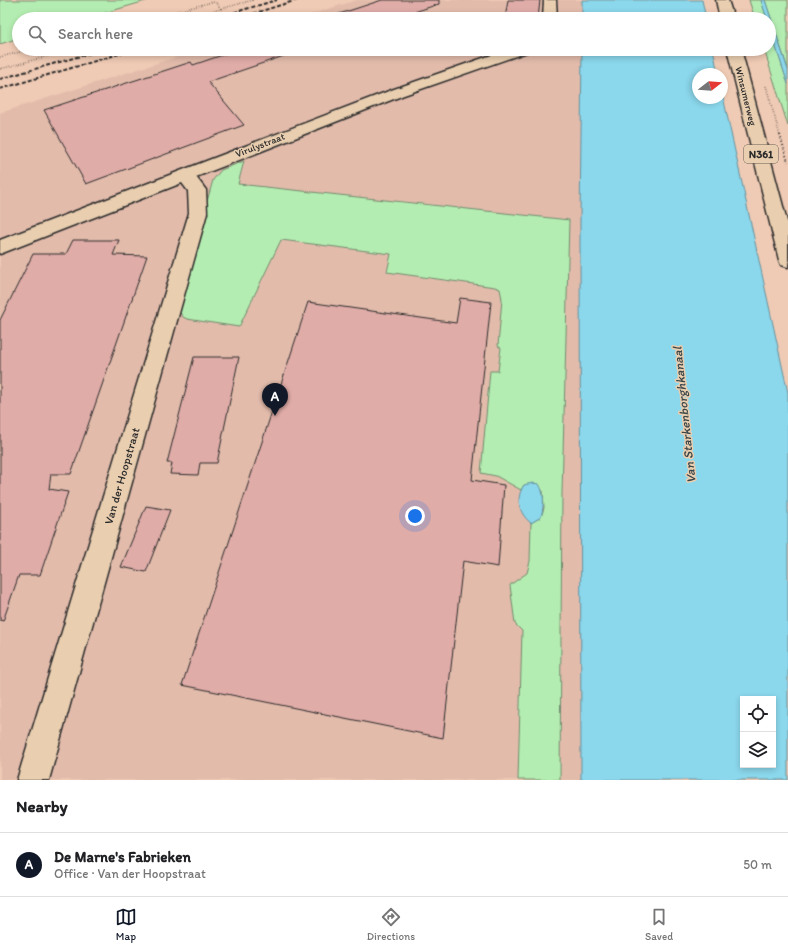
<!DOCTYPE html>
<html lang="en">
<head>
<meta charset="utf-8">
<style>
  body { margin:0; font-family:Itim,sans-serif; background:#f2f2f2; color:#202124 }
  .controls { position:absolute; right:12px; bottom:12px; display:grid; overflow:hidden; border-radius:0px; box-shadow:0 2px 6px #0003 }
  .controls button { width:36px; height:36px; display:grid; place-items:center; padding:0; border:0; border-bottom:1px solid #e0e0e0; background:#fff; color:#202124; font:20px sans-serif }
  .compass { position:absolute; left:692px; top:68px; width:36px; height:36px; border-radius:50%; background:#fff; box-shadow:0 2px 6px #0003; rotate:73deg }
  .you { position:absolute; left:415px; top:516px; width:14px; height:14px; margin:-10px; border:3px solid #fff; border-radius:50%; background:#1a73e8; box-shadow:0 0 0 6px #1a73e833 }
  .badge { display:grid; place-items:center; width:26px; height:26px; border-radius:50%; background:#111827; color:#fff; font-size:13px; font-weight:700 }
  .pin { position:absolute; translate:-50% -33px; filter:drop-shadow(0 1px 2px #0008) }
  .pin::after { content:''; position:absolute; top:21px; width:14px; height:12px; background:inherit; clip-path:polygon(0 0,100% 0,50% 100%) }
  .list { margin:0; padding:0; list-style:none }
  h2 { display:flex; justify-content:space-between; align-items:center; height:52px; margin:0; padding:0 16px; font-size:17px }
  h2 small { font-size:13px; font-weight:400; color:#757577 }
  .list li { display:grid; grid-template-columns:26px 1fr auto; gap:12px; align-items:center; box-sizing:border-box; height:64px; padding:0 16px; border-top:1px solid #e0e0e0 }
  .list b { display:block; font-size:15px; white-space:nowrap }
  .list p { margin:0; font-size:13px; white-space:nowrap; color:#757577 }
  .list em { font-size:13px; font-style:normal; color:#757577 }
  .icon { flex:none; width:22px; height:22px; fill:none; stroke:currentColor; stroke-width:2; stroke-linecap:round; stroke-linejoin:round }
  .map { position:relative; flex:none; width:788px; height:780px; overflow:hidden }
  .search { position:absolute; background:#fff; box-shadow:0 2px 6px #0003; left:12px; right:12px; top:12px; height:44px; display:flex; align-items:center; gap:10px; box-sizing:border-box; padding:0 14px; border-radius:22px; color:#757577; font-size:15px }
  .sheet { height:116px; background:#fff }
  nav { display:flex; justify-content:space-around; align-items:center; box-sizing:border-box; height:56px; border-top:1px solid #e0e0e0; background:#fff; font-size:11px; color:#757577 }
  nav a { display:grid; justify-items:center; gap:2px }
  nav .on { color:#111827 }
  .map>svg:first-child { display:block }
</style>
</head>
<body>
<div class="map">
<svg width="788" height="780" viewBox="0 0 788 780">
  <rect width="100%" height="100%" fill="#efcab4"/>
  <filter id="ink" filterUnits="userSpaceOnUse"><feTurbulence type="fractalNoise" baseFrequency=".025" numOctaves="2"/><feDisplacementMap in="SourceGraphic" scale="8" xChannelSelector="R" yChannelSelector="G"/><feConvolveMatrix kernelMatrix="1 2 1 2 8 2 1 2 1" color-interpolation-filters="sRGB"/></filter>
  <g filter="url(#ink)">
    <g fill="#e2bbab">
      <path d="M357 0H588V19H297Z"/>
      <path d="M202 49H589L598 780H0V113Z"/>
    </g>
    <g fill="#b4edb1" stroke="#708c6e">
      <path d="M0 0H149L84 19H19V38L0 44Z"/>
      <path d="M749 0H761L767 19H755Z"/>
      <path d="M765 0H788V70L785 60Z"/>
      <path d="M769 26 788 84V126L764 49H769Z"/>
      <path d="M244 161 238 184 569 220 562 493 560 780H518L522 631 515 624 510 585 527 573 530 561 531 523 541 517 544 508 543 491 524 485 521 490 496 476 481 473 490 371H498L501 348 498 346 502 299 500 289 495 287 387 272 391 254 281 240 239 327 187 319 183 317 177 308 213 180 221 170Z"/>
    </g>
    <g fill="#8bd7ec" stroke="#65929f" fill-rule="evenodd">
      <path d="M582 0H702L706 19H582Z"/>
      <path d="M761 0H765L788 70V84L769 26V19H767Z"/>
      <path d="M582 49H713L718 74H698V98H722V92L788 393V780H581L580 221ZM743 699H773V765H743Z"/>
      <path d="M532 483 539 484C545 494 544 505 541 517L531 523C519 514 515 498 524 485Z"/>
    </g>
    <g fill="#e0aca8" stroke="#2b2b2b">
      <path d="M382 0H439V4L393 19H324Z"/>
      <path d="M508 0H540L538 19H505Z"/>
      <path d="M240 49H304L208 82 244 125 86 184 44 110 191 62 193 65Z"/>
      <path d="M73 240H119L113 255 147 256 71 474H51L49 489 68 492 40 575H19L3 621 0 620V320L33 254H66Z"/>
      <path d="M460 298 491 302 472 480 504 485 498 567 463 561 443 738 182 685 308 302 456 323Z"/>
      <path d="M194 357H239L217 463H200L198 475 170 474 172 463H167Z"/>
      <path d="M146 506 170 510 146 572 121 567Z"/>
    </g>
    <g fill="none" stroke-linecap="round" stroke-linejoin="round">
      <g stroke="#2b2b2b" stroke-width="3">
        <g id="street">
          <path d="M544 0H556L557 19H543Z"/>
          <path d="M509 49H529L527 52 404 95 196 177 206 190 207 213 49 780H17L189 213 188 191 182 183 0 254V240L394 89Z"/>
        </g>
      </g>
      <g stroke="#2b2b2b" stroke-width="3">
        <g id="primary">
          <path d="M716 0H728L734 19H720Z"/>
          <path d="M727 49H741L788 225V267L781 265 779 260Z"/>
        </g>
      </g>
      <g stroke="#2b2b2b" stroke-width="1.5" stroke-dasharray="0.5 2" stroke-linecap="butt">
        <path d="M148 19 212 2 217 3 221 9"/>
        <path d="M185 19 253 0"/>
        <path d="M0 57 32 49"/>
        <path d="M0 69 74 49"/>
        <path d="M766 86 780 136"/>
      </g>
      <path stroke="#2b2b2b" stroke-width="2" stroke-dasharray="1 2.5" stroke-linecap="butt" d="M780 135 788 162"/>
      <use href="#street" fill="#e9ceb0" fill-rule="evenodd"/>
      <use href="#primary" fill="#e9ceb0" fill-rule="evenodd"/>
      <g stroke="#2b2b2b" stroke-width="2" stroke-dasharray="4 2" stroke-linecap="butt">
        <path d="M211 19 277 0"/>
        <path d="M236 19 297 0"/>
        <path d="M0 79 105 49"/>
        <path d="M0 89 136 49"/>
      </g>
    </g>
  </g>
  <g text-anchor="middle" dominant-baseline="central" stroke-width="3" stroke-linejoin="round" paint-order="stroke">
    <g font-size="10" fill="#2b2b2b" stroke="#e9ceb0">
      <text transform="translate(746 96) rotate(76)">Winsumerweg</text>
      <text transform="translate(260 145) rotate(-21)">Virulystraat</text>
    </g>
    <rect fill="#e9ceb0" stroke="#645c53" stroke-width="1" x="744" y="145" width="34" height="18" rx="3"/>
    <g font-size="11" font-weight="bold" fill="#2b2b2b">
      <text x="761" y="154">N361</text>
    </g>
    <g font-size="12" fill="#2b2b2b" stroke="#e9ceb0">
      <text transform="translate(122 476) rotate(-74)">Van der Hoopstraat</text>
    </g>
    <g font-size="13" font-style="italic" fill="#394548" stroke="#e9ceb0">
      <text transform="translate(684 415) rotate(-96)">Van Starkenborghkanaal</text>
    </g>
  </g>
</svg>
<div class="controls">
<button><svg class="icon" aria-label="locate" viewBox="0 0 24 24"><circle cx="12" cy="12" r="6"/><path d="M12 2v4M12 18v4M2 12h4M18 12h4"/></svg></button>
<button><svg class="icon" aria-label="layers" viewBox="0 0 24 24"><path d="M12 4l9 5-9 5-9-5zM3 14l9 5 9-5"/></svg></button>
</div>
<svg class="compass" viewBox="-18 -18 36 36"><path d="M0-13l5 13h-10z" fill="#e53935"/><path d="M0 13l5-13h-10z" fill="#757577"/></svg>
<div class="you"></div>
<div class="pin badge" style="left:275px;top:416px">A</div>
<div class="search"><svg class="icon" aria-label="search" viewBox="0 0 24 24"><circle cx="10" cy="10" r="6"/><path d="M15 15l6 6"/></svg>Search here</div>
</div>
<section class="sheet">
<h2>Nearby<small></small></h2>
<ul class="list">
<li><span class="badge">A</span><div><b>De Marne's Fabrieken</b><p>Office · Van der Hoopstraat</p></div><em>50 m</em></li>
</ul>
</section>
<nav>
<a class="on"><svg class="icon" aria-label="map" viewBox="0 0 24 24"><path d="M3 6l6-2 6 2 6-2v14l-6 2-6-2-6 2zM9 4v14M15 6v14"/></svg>Map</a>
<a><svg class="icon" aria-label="directions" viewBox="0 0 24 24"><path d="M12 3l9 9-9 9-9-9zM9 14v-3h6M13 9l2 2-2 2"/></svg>Directions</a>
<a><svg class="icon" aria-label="saved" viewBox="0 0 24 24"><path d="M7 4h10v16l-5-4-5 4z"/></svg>Saved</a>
</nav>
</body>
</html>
